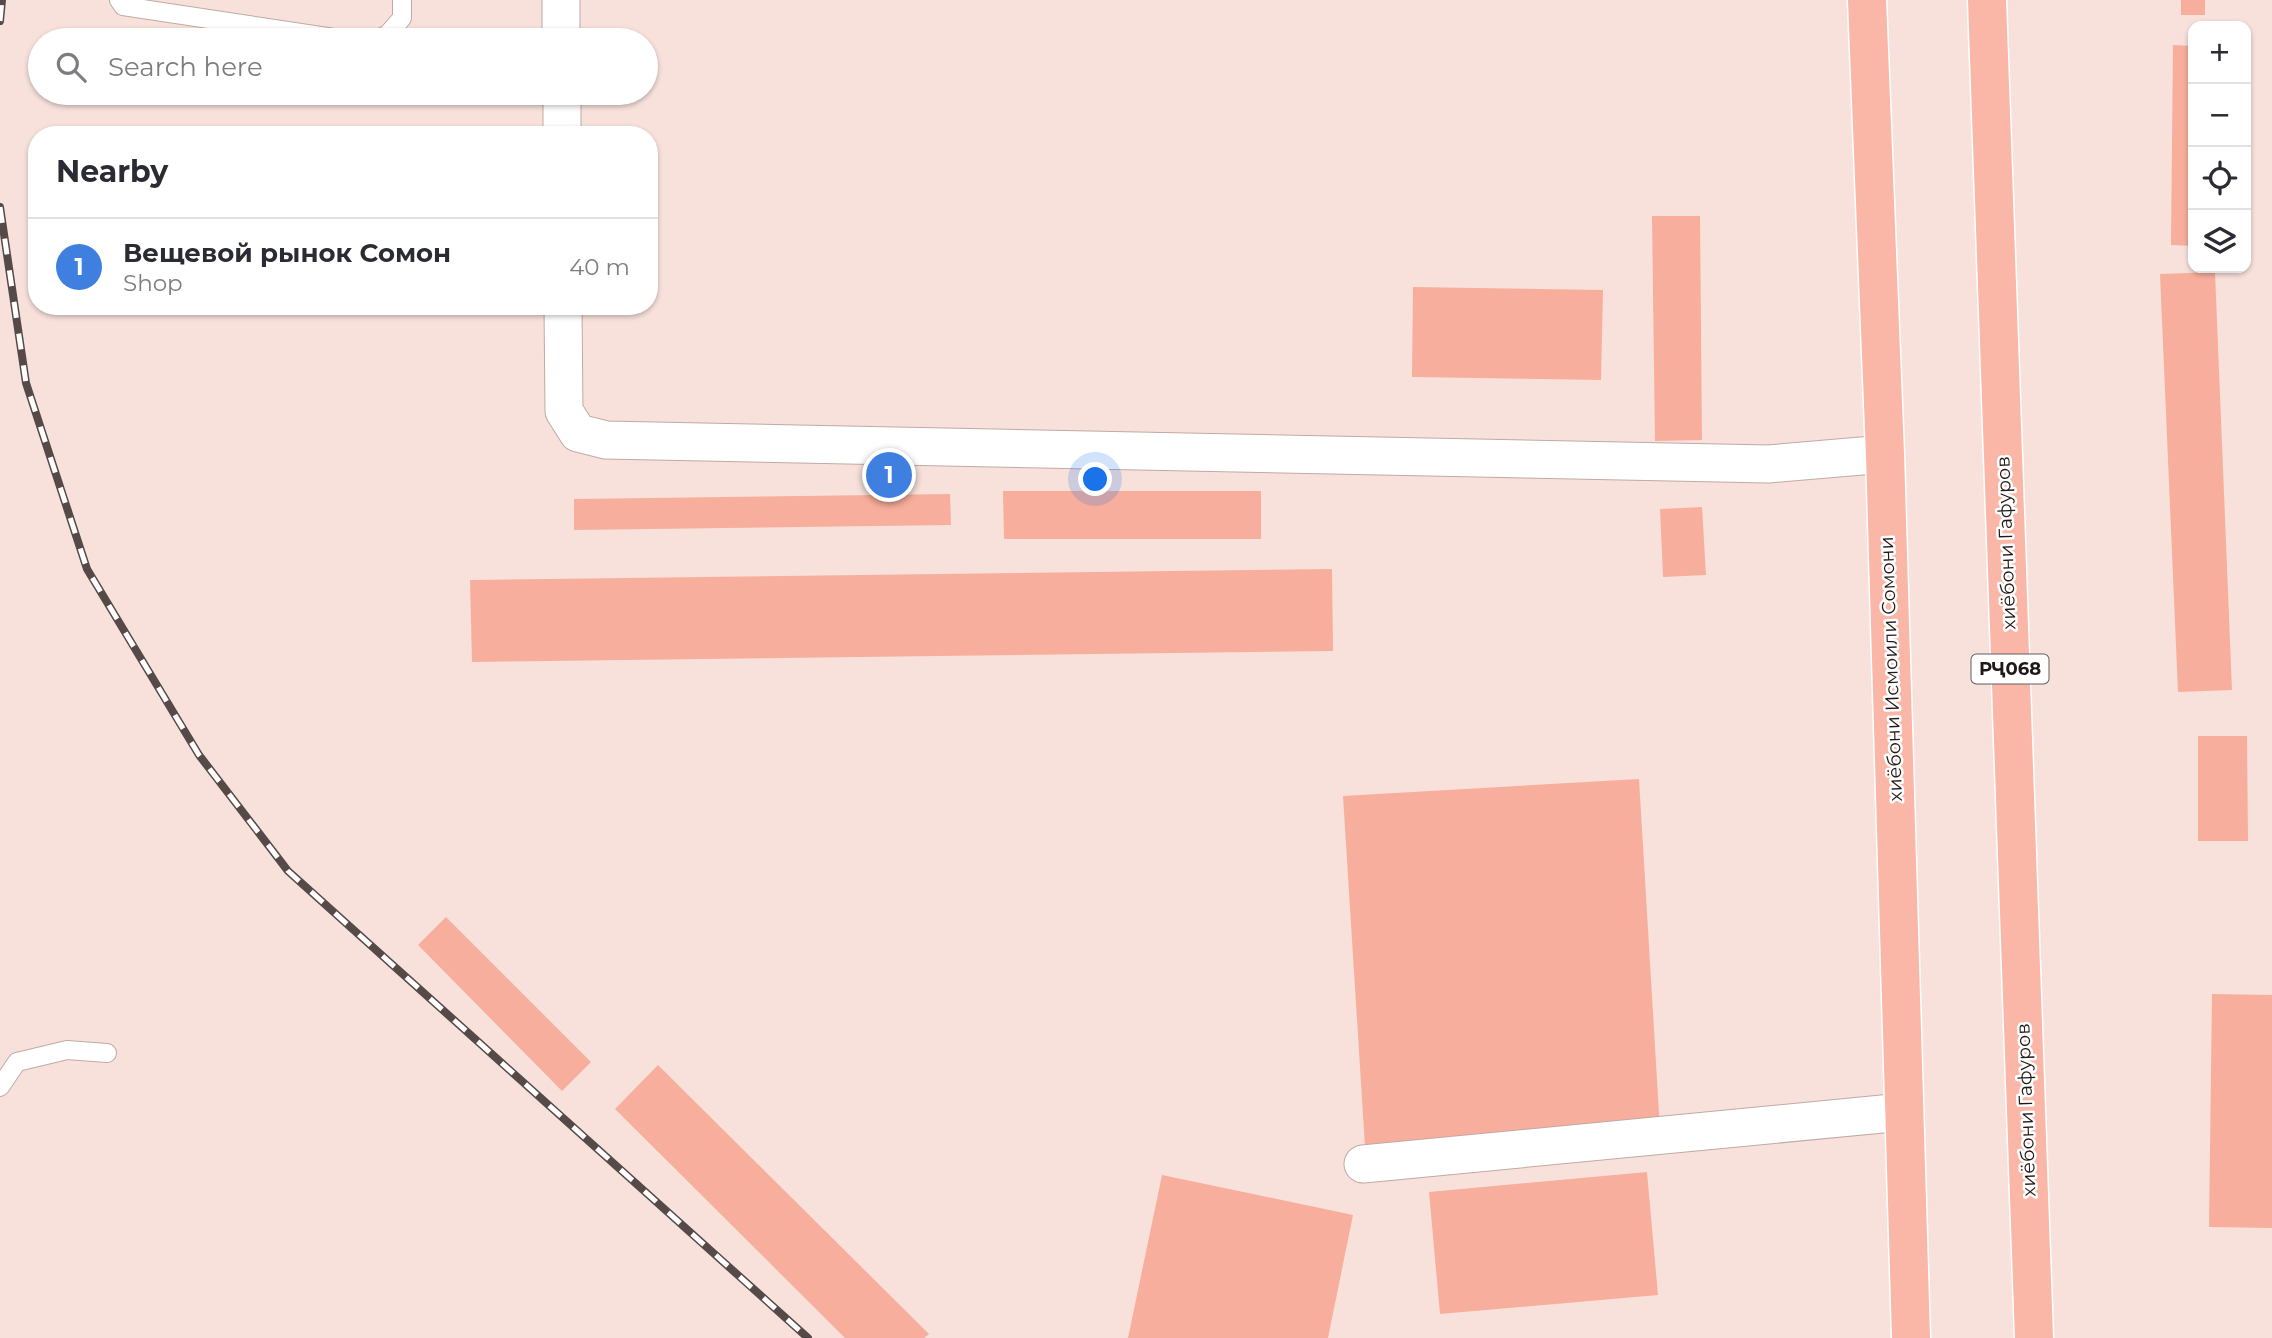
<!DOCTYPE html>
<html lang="en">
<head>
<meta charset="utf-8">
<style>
  body { margin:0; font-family:Montserrat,sans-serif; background:#f7f7f7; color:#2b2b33 }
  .controls { position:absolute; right:21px; top:21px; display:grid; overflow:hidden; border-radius:14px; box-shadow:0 2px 5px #0004 }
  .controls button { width:63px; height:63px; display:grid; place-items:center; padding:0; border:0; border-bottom:2px solid #e1e1e2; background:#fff; color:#2b2b33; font:35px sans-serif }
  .you { position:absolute; left:1096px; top:480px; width:24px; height:24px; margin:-18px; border:5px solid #fff; border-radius:50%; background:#1a73e8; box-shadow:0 0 0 10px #1a73e833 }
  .badge { display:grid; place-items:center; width:46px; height:46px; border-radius:50%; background:#983017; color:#fff; font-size:23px; font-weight:700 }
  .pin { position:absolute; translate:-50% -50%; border:4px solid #fff; box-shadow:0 2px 7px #0006 }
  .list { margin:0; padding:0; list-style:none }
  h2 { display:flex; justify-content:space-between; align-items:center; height:91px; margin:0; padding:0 28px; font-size:30px }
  h2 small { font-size:23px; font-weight:400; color:#7c7c81 }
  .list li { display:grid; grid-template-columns:46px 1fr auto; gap:21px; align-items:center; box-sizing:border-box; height:98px; padding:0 28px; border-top:2px solid #e1e1e2 }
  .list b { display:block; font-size:26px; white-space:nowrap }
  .list p { margin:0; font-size:23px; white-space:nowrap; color:#7c7c81 }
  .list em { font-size:23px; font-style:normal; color:#7c7c81 }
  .icon { flex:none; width:38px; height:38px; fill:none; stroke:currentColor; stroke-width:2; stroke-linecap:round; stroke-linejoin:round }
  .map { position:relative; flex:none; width:2272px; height:1338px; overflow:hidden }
  .search { position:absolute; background:#fff; box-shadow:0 2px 5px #0004; left:28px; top:28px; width:630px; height:77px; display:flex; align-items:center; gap:18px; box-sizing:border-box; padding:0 24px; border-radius:38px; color:#7c7c81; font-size:26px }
  .panel { position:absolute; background:#fff; box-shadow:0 2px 5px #0004; left:28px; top:126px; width:630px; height:189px; border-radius:28px }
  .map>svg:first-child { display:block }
</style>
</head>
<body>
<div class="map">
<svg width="2272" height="1338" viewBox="0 0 2272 1338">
  <rect width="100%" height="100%" fill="#f8e1db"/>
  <g fill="#f8ae9c">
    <rect x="2181" y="0" width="24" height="15"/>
    <path d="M2173 45 2193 46V246L2171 245Z"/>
    <path d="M1652 216H1700L1702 440 1655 441Z"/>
    <path d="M2215 272 2232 690 2178 692 2160 274Z"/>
    <path d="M1413 287 1603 290 1601 380 1412 377Z"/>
    <path d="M1003 491H1261V539H1004Z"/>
    <path d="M950 494 951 525 574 530V499Z"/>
    <path d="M1702 507 1706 575 1663 577 1660 509Z"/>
    <path d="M1332 569 1333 651 472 662 470 580Z"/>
    <path d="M2198 736H2247L2248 841H2198Z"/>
    <path d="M1639 779 1660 1130 1365 1147 1343 796Z"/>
    <path d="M446 917 591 1062 562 1091 418 945Z"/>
    <path d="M2212 994 2272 995V1228L2209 1227Z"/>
    <path d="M658 1065 929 1334 924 1338H845L615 1109Z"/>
    <path d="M1647 1172 1658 1295 1440 1314 1429 1192Z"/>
    <path d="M1162 1175 1353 1215 1328 1338H1128Z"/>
  </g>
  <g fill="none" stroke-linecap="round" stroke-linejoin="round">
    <g stroke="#c0aaa4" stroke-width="20">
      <g id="service">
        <path d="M119 0 123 6 347 40"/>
        <path d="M376 40 388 34 402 18V0"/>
        <path d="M0 1087 17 1062 67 1050 107 1053"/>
      </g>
    </g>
    <g stroke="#c0aaa4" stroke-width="39">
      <g id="minor">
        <path d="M561 0V40"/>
        <path d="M562 93V135"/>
        <path d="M563 306 564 411 578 433 606 440 1768 464 1885 454"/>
        <path d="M1363 1164 1903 1112"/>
      </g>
    </g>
    <g stroke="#fff" stroke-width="41">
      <g id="trunk">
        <path d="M1867 0 1885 454 1911 1338"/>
        <path d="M1987 0 2034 1338"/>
      </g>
    </g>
    <use href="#service" stroke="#fff" stroke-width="18"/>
    <use href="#minor" stroke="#fff" stroke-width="37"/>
    <use href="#trunk" stroke="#fab6a6" stroke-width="38"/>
    <g stroke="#554a47" stroke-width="8">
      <g id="rail">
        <path d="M0 21 2 0"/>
        <path d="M0 207 26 383 87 569 199 755 288 871 808 1338"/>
      </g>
    </g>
    <use href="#rail" stroke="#fff" stroke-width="5" stroke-dasharray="16" stroke-linecap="butt"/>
  </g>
  <g text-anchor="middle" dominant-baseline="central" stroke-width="5" stroke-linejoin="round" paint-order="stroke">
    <rect fill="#fff" stroke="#635d5c" stroke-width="2" x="1971.5" y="654.5" width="77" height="29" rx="5"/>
    <g font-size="18" font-weight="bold" fill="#201816">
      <text x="2010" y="669">РҶ068</text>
    </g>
    <g font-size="19" fill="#201816" stroke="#fff">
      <text transform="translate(2006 543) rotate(-92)">хиёбони Гафуров</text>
      <text transform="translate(1891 669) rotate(-92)">хиёбони Исмоили Сомони</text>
      <text transform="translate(2026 1110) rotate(-92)">хиёбони Гафуров</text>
    </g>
  </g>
</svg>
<div class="controls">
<button>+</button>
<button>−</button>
<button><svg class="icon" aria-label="locate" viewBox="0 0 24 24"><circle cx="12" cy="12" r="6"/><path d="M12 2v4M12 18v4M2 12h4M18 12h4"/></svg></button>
<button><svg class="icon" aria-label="layers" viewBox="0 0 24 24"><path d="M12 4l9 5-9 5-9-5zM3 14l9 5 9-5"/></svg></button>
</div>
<div class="you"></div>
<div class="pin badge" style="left:889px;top:475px;background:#3f7fe0">1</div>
<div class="search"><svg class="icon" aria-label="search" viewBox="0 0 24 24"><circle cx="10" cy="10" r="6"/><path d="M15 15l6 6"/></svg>Search here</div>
<section class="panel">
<h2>Nearby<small></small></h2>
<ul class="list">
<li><span class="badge" style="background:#3f7fe0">1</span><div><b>Вещевой рынок Сомон</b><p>Shop</p></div><em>40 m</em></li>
</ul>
</section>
</div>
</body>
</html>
